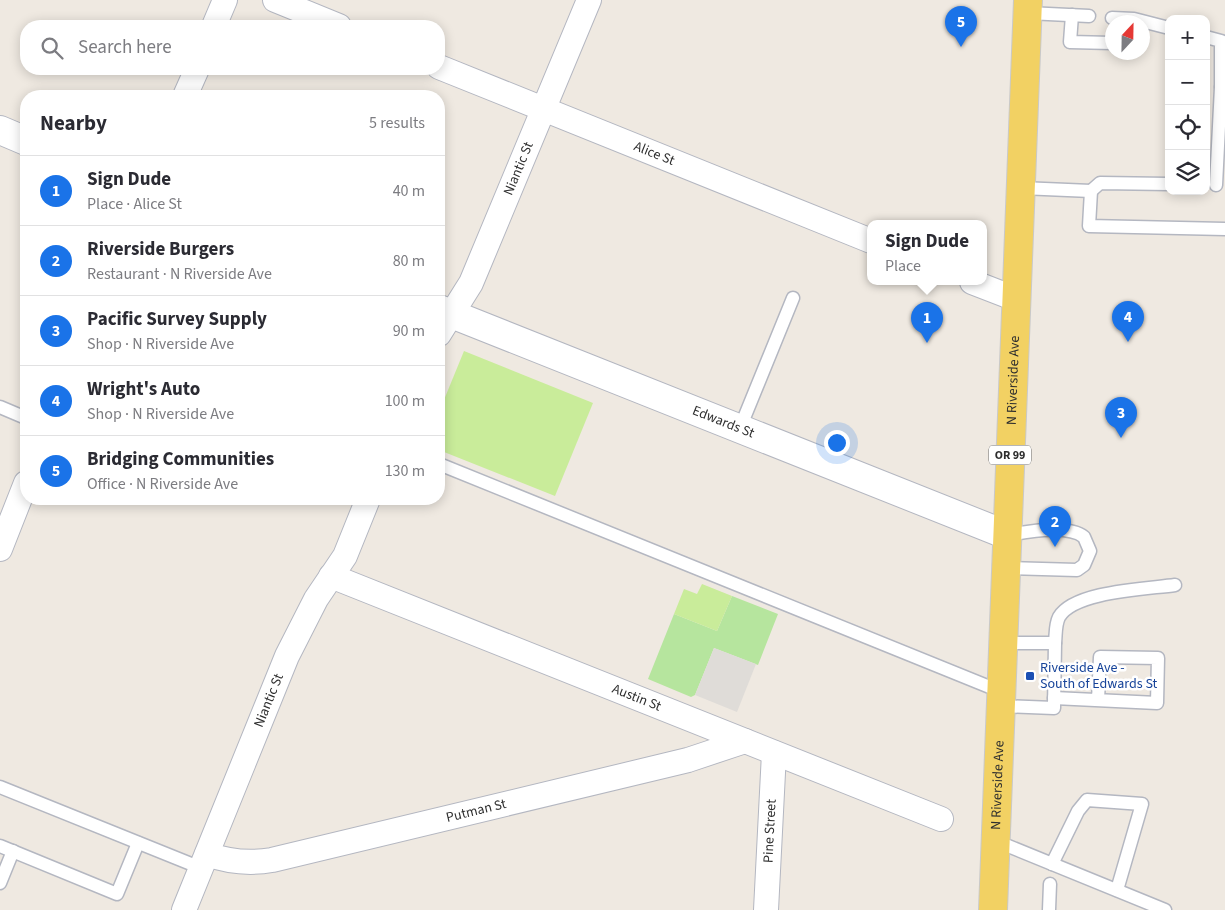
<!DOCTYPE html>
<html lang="en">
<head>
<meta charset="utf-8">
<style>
  body { margin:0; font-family:"Source Sans 3",sans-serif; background:#f2f2f3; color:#2b2b33 }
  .controls { position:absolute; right:15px; top:15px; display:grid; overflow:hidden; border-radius:10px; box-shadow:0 2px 12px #0003 }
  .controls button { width:45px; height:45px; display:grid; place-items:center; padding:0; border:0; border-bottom:1px solid #e1e1e2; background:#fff; color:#2b2b33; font:25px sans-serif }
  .compass { position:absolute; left:1105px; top:15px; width:45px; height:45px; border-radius:50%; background:#fff; box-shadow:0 2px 12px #0003; rotate:22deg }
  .you { position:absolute; left:836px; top:442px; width:18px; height:18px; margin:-12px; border:4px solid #fff; border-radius:50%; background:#1a73e8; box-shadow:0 0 0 8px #1a73e833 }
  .badge { display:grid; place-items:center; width:32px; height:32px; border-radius:50%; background:#1a73e8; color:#fff; font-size:16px; font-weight:700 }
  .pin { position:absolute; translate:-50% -41px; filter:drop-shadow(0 1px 2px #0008) }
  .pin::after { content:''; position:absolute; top:26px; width:18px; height:15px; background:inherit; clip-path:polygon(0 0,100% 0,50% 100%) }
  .popup { position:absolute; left:867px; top:220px; width:120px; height:65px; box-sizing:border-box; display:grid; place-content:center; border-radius:10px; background:#fff; filter:drop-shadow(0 1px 4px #0005); font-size:16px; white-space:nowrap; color:#7c7c81 }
  .popup b { font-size:19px; color:#2b2b33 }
  .popup::after { content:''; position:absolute; left:50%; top:100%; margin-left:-10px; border:10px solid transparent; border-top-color:#fff }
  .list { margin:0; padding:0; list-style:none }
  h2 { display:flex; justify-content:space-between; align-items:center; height:65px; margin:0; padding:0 20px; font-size:21px }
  h2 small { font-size:16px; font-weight:400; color:#7c7c81 }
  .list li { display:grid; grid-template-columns:32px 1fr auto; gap:15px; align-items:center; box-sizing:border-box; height:70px; padding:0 20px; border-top:1px solid #e1e1e2 }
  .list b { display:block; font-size:19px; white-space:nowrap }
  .list p { margin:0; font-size:16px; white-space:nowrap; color:#7c7c81 }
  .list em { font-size:16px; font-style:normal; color:#7c7c81 }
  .icon { flex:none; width:28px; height:28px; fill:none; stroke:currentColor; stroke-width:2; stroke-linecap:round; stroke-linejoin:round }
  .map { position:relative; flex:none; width:1225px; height:910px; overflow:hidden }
  .search { position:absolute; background:#fff; box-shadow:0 2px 12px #0003; left:20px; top:20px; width:425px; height:55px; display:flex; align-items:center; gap:12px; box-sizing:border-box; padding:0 18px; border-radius:20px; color:#7c7c81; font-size:19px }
  .panel { position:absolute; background:#fff; box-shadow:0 2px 12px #0003; left:20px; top:90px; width:425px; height:415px; border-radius:20px }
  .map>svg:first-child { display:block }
</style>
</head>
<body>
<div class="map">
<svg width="1225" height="910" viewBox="0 0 1225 910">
  <rect width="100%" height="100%" fill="#efe9e1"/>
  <path fill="#b6e59e" d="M732 596 778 614 758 665 714 648 695 695 691 697 648 679 674 614 717 631Z"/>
  <g fill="#c9ec9a">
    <path d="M464 351 593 403 555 496 439 450V412Z"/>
    <path d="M702 584 732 596 717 631 674 614 684 589 697 594Z"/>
  </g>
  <path fill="#dfdcd8" d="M714 648 756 664 737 712 695 695Z"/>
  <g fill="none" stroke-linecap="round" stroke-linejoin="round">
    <g stroke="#b4b7c1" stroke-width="15">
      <g id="lane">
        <path d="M1028 13 1089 16"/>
        <path d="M1072 15 1070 42 1112 43"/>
        <path d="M1112 18 1134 19 1169 28"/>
        <path d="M1206 37 1221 41V87"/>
        <path d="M1216 185 1221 87 1225 88"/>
        <path d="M1021 188 1091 191 1089 226 1225 229"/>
        <path d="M1091 191 1100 183 1169 184"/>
        <path d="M0 407 26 418"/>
        <path d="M740 428 793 298"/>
        <path d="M439 464 1002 692"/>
        <path d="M1007 568 1077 570 1084 565 1090 551 1084 537C1068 524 1027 532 1007 535"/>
        <path d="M1055 643C1056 634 1055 625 1059 617 1074 591 1147 589 1175 585"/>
        <path d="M1054 698 1157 703 1158 658 1100 657 1098 700"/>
        <path d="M1001 706 1054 708 1055 643H1004"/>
        <path d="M0 787 201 868"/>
        <path d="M996 841 1165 910"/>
        <path d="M0 846 117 894 138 843"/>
        <path d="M1052 864 1078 811 1087 800 1142 804 1117 890"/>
        <path d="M0 883 13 851"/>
        <path d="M1049 910 1050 884"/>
      </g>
    </g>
    <g stroke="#b4b7c1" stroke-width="26">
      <g id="street">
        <path d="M275 0 339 26"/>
        <path d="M214 26 225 0"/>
        <path id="s1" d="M439 67 871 241"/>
        <path d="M185 96 197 69"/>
        <path d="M972 282 1016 299"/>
        <path id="s2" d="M439 334 471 283 589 0"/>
        <path d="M0 549 26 483"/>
        <path id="s3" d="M331 576 941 819"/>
        <path id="s4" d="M207 854C229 862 249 864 272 860L688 760 745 741"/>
        <path id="s5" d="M184 910 287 656 316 599 345 556 368 499"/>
        <path id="s6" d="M766 910 774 753"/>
      </g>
    </g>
    <g stroke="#b4b7c1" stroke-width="30">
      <g id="secondary">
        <path d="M0 130 26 141"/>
        <path id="s7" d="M439 309 1007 535"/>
      </g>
    </g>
    <g stroke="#c9c9c9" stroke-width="30">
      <g id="primary">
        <path id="s8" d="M993 910 1028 0"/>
      </g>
    </g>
    <use href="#lane" stroke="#fff" stroke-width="12"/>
    <use href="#street" stroke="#fff" stroke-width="24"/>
    <use href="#secondary" stroke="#fff" stroke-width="28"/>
    <use href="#primary" stroke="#f2d163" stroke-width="28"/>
  </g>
  <rect fill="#1a4fb4" stroke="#fff" stroke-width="2" x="1025" y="671" width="10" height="10" rx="2.5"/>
  <g text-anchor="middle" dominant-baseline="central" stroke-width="5" stroke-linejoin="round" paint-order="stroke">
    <rect fill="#fff" stroke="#6d6d6d" stroke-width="1" x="989" y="445.5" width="42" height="19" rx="4"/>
    <g font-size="12" font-weight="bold" fill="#2e2e2e">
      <text x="1010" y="455">OR 99</text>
    </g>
    <g font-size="14" fill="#2e2e2e" stroke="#fff">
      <text stroke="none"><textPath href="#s1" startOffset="232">Alice St</textPath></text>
      <text stroke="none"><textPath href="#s2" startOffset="184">Niantic St</textPath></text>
      <text stroke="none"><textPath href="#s8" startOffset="530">N Riverside Ave</textPath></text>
      <text stroke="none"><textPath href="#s7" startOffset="306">Edwards St</textPath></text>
      <text stroke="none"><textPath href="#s3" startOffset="329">Austin St</textPath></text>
      <text stroke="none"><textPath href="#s5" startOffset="226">Niantic St</textPath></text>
      <text stroke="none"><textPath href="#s8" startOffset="125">N Riverside Ave</textPath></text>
      <text stroke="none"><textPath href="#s4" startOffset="276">Putman St</textPath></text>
      <text stroke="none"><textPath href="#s6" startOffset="79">Pine Street</textPath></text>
    </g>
    <g font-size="14" fill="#164399" stroke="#fff" text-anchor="start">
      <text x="1040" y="668">Riverside Ave -<tspan x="1040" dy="16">South of Edwards St</tspan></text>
    </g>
  </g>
</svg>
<div class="controls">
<button>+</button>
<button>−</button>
<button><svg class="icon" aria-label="locate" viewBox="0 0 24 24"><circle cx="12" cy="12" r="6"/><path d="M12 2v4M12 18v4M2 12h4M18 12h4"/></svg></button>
<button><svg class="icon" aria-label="layers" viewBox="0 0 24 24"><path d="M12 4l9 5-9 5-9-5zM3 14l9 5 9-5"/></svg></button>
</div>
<svg class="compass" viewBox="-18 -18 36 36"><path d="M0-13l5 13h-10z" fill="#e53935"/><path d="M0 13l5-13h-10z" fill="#7c7c81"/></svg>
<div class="you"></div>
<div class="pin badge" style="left:927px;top:343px">1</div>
<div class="popup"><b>Sign Dude</b>Place</div>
<div class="pin badge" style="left:1055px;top:547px">2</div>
<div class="pin badge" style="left:1121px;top:438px">3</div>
<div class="pin badge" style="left:1128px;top:342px">4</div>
<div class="pin badge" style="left:961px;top:47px">5</div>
<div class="search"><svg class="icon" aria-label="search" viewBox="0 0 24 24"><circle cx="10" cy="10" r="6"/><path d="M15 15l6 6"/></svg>Search here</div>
<section class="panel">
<h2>Nearby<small>5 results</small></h2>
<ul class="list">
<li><span class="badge">1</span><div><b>Sign Dude</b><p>Place · Alice St</p></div><em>40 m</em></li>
<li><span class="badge">2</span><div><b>Riverside Burgers</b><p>Restaurant · N Riverside Ave</p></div><em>80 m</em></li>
<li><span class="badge">3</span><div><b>Pacific Survey Supply</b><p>Shop · N Riverside Ave</p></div><em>90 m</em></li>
<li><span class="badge">4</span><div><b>Wright's Auto</b><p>Shop · N Riverside Ave</p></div><em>100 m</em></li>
<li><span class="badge">5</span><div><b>Bridging Communities</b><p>Office · N Riverside Ave</p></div><em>130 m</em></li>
</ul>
</section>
</div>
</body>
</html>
